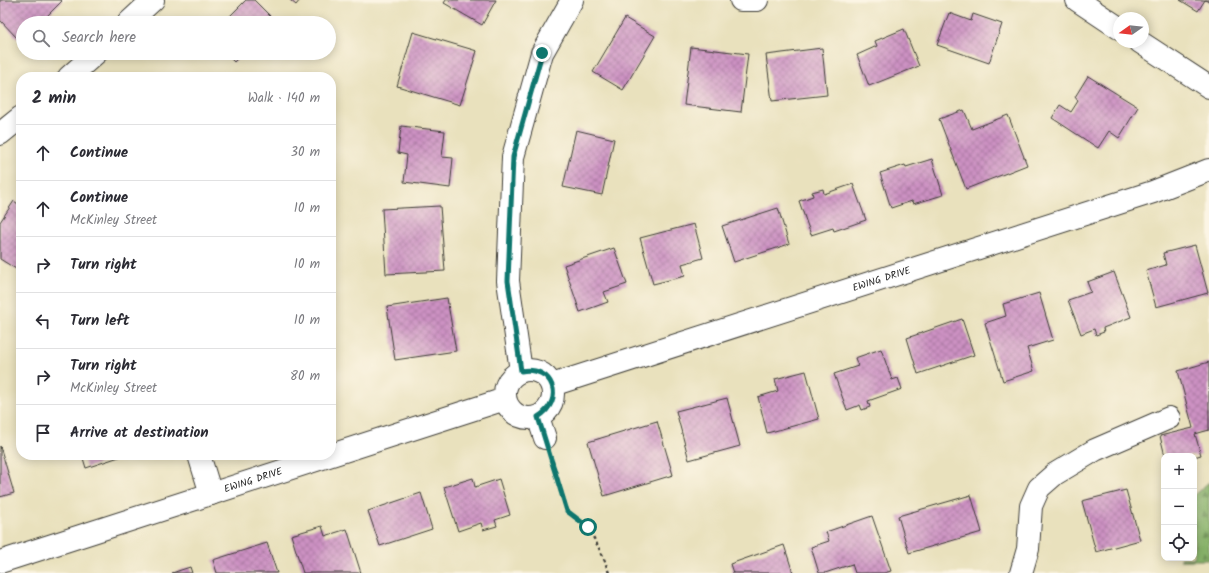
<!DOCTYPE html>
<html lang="en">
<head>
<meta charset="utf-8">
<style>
  body { margin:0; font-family:Kalam,sans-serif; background:#f7f7f7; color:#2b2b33 }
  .controls { position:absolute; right:12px; bottom:12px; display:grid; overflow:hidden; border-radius:8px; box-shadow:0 2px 10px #0003 }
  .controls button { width:36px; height:36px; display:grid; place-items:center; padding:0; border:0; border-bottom:1px solid #e1e1e2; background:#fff; color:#2b2b33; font:20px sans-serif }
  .compass { position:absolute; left:1113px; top:12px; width:36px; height:36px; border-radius:50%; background:#fff; box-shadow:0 2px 10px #0003; rotate:255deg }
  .stop { position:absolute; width:12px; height:12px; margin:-9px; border:3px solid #0f766e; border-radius:50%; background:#fff }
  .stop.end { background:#0f766e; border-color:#fff; box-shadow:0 1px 4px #0008 }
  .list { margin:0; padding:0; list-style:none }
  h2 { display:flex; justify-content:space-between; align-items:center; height:52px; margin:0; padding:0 16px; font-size:17px }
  h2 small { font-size:13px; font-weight:400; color:#7c7c81 }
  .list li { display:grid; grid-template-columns:26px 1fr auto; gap:12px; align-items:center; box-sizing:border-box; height:56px; padding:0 16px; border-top:1px solid #e1e1e2 }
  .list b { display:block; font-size:15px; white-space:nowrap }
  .list p { margin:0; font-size:13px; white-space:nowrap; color:#7c7c81 }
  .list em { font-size:13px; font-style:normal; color:#7c7c81 }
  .icon { flex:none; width:22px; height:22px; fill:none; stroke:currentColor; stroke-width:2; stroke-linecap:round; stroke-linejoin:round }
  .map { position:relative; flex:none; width:1209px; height:573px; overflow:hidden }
  .search { position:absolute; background:#fff; box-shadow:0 2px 10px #0003; left:16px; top:16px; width:320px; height:44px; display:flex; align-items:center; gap:10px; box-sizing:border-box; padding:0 14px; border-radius:22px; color:#7c7c81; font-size:15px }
  .panel { position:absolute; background:#fff; box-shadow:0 2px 10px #0003; left:16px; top:72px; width:320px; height:388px; border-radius:16px }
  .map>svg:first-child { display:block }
</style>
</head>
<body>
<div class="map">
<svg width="1209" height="573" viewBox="0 0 1209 573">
  <defs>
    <pattern id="forest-firs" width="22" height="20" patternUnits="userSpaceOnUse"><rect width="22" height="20" fill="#87b269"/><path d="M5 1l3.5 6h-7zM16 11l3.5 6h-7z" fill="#6e9056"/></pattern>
    <pattern id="building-cross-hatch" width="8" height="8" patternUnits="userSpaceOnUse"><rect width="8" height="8" fill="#cc91c2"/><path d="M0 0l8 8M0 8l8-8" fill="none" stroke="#a5769d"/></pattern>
  </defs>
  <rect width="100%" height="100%" fill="#fcf5e5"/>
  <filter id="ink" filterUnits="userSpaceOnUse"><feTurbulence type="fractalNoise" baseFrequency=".025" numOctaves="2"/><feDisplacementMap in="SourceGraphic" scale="8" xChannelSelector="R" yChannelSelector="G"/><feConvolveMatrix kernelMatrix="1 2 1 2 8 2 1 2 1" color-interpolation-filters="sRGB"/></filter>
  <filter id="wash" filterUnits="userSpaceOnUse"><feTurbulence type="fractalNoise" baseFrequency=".012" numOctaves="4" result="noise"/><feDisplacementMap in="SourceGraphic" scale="16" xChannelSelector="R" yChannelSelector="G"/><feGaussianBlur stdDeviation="0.9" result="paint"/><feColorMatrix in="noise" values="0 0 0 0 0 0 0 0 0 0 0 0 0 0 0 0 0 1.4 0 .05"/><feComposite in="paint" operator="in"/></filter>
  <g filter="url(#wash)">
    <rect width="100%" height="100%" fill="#e9e1bd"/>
    <path fill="url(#forest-firs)" stroke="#526742" d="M1209 482V560H1180V558H1194V495Z"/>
    <g id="blocks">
      <g fill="url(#building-cross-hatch)">
        <path d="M0 0H61L62 1 40 23H37L36 22 35 23H23V35L18 39 0 20Z"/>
        <path d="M246 0H254L277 23H223Z"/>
        <path d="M290 0H300L296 5Z"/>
        <path d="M446 0H496L482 25 444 3Z"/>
        <path d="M1180 0H1209V2L1205 0 1198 11Z"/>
        <path d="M949 13 971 21 973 14 1002 24 989 63 937 45Z"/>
        <path d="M625 18 655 36 623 90 593 72Z"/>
        <path d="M904 29 919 66 869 86 857 55 877 46 875 41Z"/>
        <path d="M413 32 477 51 460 105 397 86Z"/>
        <path d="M691 47 748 54 741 112 684 105Z"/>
        <path d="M822 48 827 95 772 101 766 55Z"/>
        <path d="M225 53H243L234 62Z"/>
        <path d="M1088 76 1138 107 1119 138 1109 131 1098 148 1052 118 1060 105 1071 112 1078 101 1075 97Z"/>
        <path d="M964 110 972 129 1008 115 1027 165 966 189 939 119Z"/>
        <path d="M401 126 445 131 442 157 453 158 450 188 404 182 407 155 398 153Z"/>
        <path d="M576 130 614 139 602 195 563 187Z"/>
        <path d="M932 159 943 195 913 204 912 201 891 208 880 173 905 165 906 167Z"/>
        <path d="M853 184 866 220 834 231 833 228 811 235 799 201 813 196 812 192 823 189 824 194Z"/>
        <path d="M14 201 21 206V272L0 259V222Z"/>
        <path d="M440 206 445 271 386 274 382 209Z"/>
        <path d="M778 208 789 244 734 262 722 226Z"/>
        <path d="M694 224 703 258 682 264 685 276 653 284 640 238Z"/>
        <path d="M1195 245 1208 293 1156 307 1146 271 1166 265 1163 253Z"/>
        <path d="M614 248 627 284 604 292 608 302 580 312 564 265Z"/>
        <path d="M1114 272 1131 317 1103 328 1104 332 1096 335 1094 329 1081 334 1068 300 1091 292 1087 282Z"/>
        <path d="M1039 293 1053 340 1027 348 1034 371 1003 381 985 323 1006 316 1003 304Z"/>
        <path d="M447 298 456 351 395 360 387 307Z"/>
        <path d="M962 319 974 355 918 374 907 338Z"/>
        <path d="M881 349 892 380 898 378 902 389 868 401 870 407 862 410 860 405 847 410 834 374 858 366 855 358Z"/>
        <path d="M1209 362V430L1195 434 1201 455 1194 457V456H1165L1160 436 1193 428 1178 371Z"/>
        <path d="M806 371 819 419 767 433 758 397 778 391 775 379Z"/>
        <path d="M727 398 740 446 689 460 676 411Z"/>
        <path d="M657 421 673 475 604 496 588 442Z"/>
        <path d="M0 446 14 493 0 497Z"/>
        <path d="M82 455H121L122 456 86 468Z"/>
        <path d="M473 478 475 487 499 479 510 515 495 520 497 526 483 530 481 523 458 531 444 487Z"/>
        <path d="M1126 490 1140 540 1096 552 1082 501Z"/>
        <path d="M421 493 432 529 380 546 368 511Z"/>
        <path d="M971 495 982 532 909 553 898 516Z"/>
        <path d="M872 516 891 571 884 573H855L852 564 825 573H819L811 547 829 541 826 532Z"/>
        <path d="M322 526 325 536 347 529 361 573H303L291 535Z"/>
        <path d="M267 543 277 573H217L213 560Z"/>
        <path d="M784 545 793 573H733L730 564Z"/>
        <path d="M190 567 192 573H172Z"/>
      </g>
    </g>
  </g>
  <g filter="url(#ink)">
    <use href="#blocks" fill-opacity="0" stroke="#3b3a34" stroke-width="1"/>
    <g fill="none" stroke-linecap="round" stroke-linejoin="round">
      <g stroke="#3b3a34" stroke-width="24">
        <g id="minor">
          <path d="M741 0H757"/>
          <path d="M1077 0 1119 28"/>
          <path d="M128 23 153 0"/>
          <path d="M1140 42 1209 87"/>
          <path d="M69 77 96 53"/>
          <path d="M0 134 21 117"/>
          <circle cx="529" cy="394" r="24"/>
          <path d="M521 371 508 281 513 157 542 53 572 0"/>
          <path id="s1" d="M552 385 1153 192 1209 170"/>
          <path d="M538 417 545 438"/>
          <path d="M199 455 211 494"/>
          <path id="s2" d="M0 562 505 399"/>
          <path d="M1021 573 1028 549 1031 506 1039 488 1055 474 1095 450 1169 418"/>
        </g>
      </g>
      <path stroke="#3b3a34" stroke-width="2.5" stroke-dasharray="3 3" stroke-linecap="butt" d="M552 461 567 511 588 527 603 556 609 573"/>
      <use href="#minor" stroke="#fff" stroke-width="22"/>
    </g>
  </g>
  <g fill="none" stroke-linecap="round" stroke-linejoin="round" filter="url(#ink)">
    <path stroke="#0f766e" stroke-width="5" d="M542 53 513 157 508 281 521 371C553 365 566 400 538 417L567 511 588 527"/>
  </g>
  <g text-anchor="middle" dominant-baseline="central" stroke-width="3" stroke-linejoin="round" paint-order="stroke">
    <g font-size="10" fill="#1c1c1c" stroke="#fcf5e5">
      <text stroke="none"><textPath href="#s1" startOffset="346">EWING DRIVE</textPath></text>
      <text stroke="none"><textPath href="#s2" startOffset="266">EWING DRIVE</textPath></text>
    </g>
  </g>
</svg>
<div class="controls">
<button>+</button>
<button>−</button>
<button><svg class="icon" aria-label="locate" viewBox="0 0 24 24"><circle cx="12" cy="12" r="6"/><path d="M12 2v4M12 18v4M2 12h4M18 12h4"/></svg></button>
</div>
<svg class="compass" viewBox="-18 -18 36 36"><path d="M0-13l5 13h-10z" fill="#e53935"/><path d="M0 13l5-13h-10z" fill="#7c7c81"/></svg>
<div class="stop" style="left:588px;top:527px"></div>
<div class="stop end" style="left:542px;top:53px"></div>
<div class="search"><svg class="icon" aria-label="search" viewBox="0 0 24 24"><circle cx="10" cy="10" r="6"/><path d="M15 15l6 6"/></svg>Search here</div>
<section class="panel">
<h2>2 min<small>Walk · 140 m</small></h2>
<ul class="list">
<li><svg class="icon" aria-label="ahead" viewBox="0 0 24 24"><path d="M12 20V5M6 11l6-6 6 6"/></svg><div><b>Continue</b></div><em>30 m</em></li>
<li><svg class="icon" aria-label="ahead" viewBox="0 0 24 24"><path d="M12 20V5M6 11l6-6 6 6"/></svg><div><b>Continue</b><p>McKinley Street</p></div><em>10 m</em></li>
<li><svg class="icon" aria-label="right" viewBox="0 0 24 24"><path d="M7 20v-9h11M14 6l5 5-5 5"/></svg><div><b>Turn right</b></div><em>10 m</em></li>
<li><svg class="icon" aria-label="left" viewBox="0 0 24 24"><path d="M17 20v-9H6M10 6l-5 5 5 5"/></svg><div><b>Turn left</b></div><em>10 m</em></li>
<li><svg class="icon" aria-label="right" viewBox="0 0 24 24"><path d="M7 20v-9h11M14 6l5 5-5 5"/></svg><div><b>Turn right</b><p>McKinley Street</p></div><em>80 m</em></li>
<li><svg class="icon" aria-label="arrive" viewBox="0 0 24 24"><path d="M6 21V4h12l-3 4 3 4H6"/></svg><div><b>Arrive at destination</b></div></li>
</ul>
</section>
</div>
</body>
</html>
